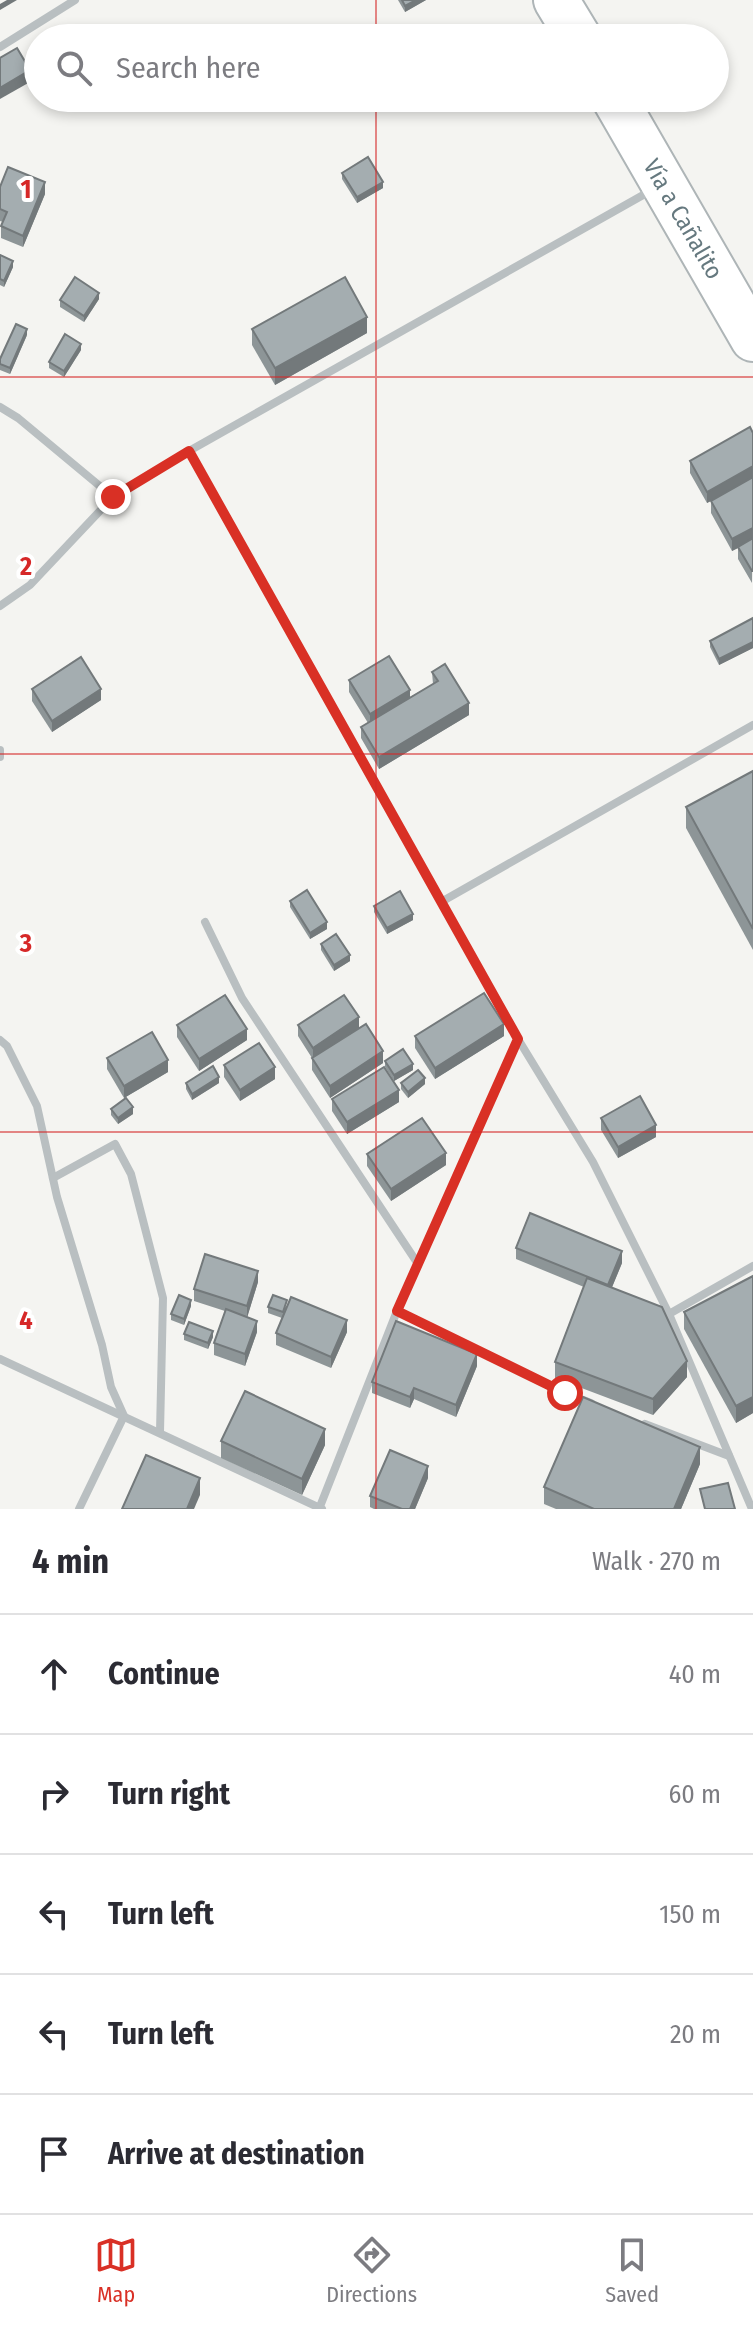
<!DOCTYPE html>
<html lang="en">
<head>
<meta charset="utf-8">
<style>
  body { margin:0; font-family:"Fira Sans Condensed",sans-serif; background:#f2f2f3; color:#2b2b33 }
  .stop { position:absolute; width:24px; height:24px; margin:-18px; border:6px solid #d93025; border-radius:50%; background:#fff }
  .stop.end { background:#d93025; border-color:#fff; box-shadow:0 2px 8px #0008 }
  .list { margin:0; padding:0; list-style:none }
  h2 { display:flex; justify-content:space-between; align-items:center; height:104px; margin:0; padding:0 32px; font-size:34px }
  h2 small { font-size:26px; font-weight:400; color:#7c7c81 }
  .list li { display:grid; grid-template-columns:52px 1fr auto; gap:24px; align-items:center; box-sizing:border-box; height:120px; padding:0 32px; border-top:2px solid #e1e1e2 }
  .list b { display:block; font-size:30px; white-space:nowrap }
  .list em { font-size:26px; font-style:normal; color:#7c7c81 }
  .icon { flex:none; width:44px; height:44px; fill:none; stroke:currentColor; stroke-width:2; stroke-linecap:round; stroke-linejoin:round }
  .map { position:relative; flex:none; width:753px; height:1509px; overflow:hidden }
  .search { position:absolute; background:#fff; box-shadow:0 4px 12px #0003; left:24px; right:24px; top:24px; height:88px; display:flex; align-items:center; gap:20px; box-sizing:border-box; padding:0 28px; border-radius:44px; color:#7c7c81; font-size:30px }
  .sheet { height:704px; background:#fff }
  nav { display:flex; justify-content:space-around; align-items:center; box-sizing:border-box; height:112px; border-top:2px solid #e1e1e2; background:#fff; font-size:22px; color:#7c7c81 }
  nav a { display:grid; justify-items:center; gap:4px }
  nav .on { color:#d93025 }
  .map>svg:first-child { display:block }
</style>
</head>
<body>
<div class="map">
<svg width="753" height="1509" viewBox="0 0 753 1509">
  <rect width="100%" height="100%" fill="#f4f4f1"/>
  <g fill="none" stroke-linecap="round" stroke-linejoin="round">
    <g stroke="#aeb5b7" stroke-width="48">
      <g id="secondary">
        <path d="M556 0 579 38"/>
        <path d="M614 98 753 339"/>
      </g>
    </g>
    <g stroke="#b9bfc1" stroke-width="8">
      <path d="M0 47 75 0"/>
      <path d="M0 407 18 418 113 497"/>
      <path d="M189 451 518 1039 593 1162 669 1314 752 1509"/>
      <path d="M0 606 30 585 113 497 189 451 652 190"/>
      <path d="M0 750V757"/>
      <path d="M441 902 753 725"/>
      <path d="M205 922 242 998 418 1264"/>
      <path d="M0 1040 7 1046 37 1106 57 1197 102 1345 111 1387 124 1416 79 1509"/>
      <path d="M53 1178 115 1144 131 1174 163 1298 160 1432"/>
      <path d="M397 1311 565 1393 591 1403"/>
      <path d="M669 1314 753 1266"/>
      <path d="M0 1359 322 1509"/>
      <path d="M645 1424 729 1456"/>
      <path d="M319 1509 397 1311 518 1039"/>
    </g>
    <use href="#secondary" stroke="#fff" stroke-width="44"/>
  </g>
  <g fill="#8d9597">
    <path d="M398 0H426L405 12Z"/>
    <path d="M342 173 383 188 357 203 342 179Z"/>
    <path d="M0 187 45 194 23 247 1 238V226L3 222 0 221Z"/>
    <path d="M0 255 13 267 4 287 0 285Z"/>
    <path d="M99 299 84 322 60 307V300Z"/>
    <path d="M252 329 367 333 275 385 252 345Z"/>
    <path d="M27 335 10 374 0 370V359Z"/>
    <path d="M81 350 64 377 49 368V362Z"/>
    <path d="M690 461 753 477 752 583 738 559V548L732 551 711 513V501L707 503 690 473Z"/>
    <path d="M753 618V648L719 665 710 647V641Z"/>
    <path d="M432 672 469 715 379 769 361 738V727L368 723 349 692V680L410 697 433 684Z"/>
    <path d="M32 689 101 700 52 732 32 701Z"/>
    <path d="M753 771V950L686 828V807Z"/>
    <path d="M290 901 327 929 310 939 290 907Z"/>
    <path d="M374 906 413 920 387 934 374 912Z"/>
    <path d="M321 944 350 961 334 971 321 950Z"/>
    <path d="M177 1025 247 1040 199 1071 177 1037Z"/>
    <path d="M298 1025 359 1028 383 1063 330 1098 312 1070V1058L298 1036Z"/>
    <path d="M415 1036H504L435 1079 415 1048Z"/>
    <path d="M107 1058 168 1072 124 1098 107 1069Z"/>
    <path d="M385 1061 413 1070 394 1081 385 1067Z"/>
    <path d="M224 1065 275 1079 240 1101 224 1077Z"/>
    <path d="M186 1083H219L192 1100 186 1089Z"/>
    <path d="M401 1083 425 1084 408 1098 401 1089Z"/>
    <path d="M332 1099 399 1102 347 1134 332 1111Z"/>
    <path d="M111 1109 133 1114 118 1124 111 1115Z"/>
    <path d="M601 1118 656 1137 618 1158 601 1130Z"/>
    <path d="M367 1154 446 1165 391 1201 367 1166Z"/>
    <path d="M516 1248 622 1263 612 1287 687 1377 653 1415 555 1378V1362L584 1287 516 1259Z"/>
    <path d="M753 1276V1413L736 1423 684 1329V1312Z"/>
    <path d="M258 1282 247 1317 257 1332 245 1366 214 1355V1343L225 1311 194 1301V1289Z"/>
    <path d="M191 1306 184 1325 171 1320V1314Z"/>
    <path d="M268 1307H287L347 1332 331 1368 276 1345V1333L282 1318 268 1313Z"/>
    <path d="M184 1334 213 1337 208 1349 184 1340Z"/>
    <path d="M477 1366 456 1417 414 1399 410 1408 372 1393V1382Z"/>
    <path d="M221 1441 325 1445 302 1495 221 1458Z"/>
    <path d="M700 1464 681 1509H556L544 1504V1487Z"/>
    <path d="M428 1478 415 1509H374L370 1507V1496Z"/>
  </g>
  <g fill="#73797b">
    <path d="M7 0H17L0 10V4Z"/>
    <path d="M416 0H426L405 12V6Z"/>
    <path d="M30 70V82L0 99V88Z"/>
    <path d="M45 182V194L23 247V236Z"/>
    <path d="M383 182V188L357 203V197Z"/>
    <path d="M13 261V267L4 287V281Z"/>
    <path d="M99 293V299L84 322V316Z"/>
    <path d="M367 317V333L275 385V368Z"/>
    <path d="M27 329V335L10 374V368Z"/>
    <path d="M81 344V350L64 377V371Z"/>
    <path d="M753 466V477L707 503V492Z"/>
    <path d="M753 528V540L732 551V539Z"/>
    <path d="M753 642V648L719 665V659Z"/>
    <path d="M101 689V700L52 732V721Z"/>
    <path d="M410 690V701L370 725V714Z"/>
    <path d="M469 703V715L379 769V757Z"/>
    <path d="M413 914V920L387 934V928Z"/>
    <path d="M327 922V929L310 939V933Z"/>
    <path d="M350 955V961L334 971V965Z"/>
    <path d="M359 1017V1029L313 1059V1048Z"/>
    <path d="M504 1024V1036L435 1079V1068Z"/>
    <path d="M247 1029V1040L199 1071V1059Z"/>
    <path d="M383 1051V1063L330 1098V1086Z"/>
    <path d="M168 1060V1072L124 1098V1086Z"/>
    <path d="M413 1064V1070L394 1081V1075Z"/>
    <path d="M275 1067V1079L240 1101V1090Z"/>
    <path d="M219 1077V1083L192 1100V1094Z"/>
    <path d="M425 1078V1084L408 1098V1092Z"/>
    <path d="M399 1090V1102L347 1134V1122Z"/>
    <path d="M133 1107V1114L118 1124V1118Z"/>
    <path d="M656 1125V1137L618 1158V1147Z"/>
    <path d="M446 1153V1165L391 1201V1189Z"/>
    <path d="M622 1251V1263L608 1297V1285Z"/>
    <path d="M258 1271V1282L247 1318V1306Z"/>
    <path d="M191 1300V1306L184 1325V1319Z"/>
    <path d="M347 1320V1332L331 1368V1357Z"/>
    <path d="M257 1321V1332L245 1366V1354Z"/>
    <path d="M213 1331V1337L208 1349V1343Z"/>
    <path d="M477 1354V1366L456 1417V1405Z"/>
    <path d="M687 1361V1377L653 1415V1399Z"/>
    <path d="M414 1388V1399L410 1408V1397Z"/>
    <path d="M753 1397V1413L736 1423V1406Z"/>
    <path d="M325 1429V1445L302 1495V1479Z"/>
    <path d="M700 1447V1464L681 1509H674Z"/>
    <path d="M428 1466V1478L415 1509H410Z"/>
    <path d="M200 1478V1495L194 1509H187Z"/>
  </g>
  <g fill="#a4adb0" stroke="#73797b" stroke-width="2">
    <path d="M402 0H416L405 6Z"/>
    <path d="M17 48 30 70 0 88V58Z"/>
    <path d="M368 157 383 182 357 197 342 173Z"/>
    <path d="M8 167 45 182 23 236 1 226 7 212 0 209V187Z"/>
    <path d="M0 255 13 261 4 281 0 279Z"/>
    <path d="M75 277 99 293 84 316 60 300Z"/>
    <path d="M345 277 367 317 275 368 252 329Z"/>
    <path d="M16 324 27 329 10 368 0 364V359Z"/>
    <path d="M65 334 81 344 64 371 49 362Z"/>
    <path d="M750 427 753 433V466L707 492 690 461Z"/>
    <path d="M753 477V528L732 539 711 501Z"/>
    <path d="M753 538V571H752L738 547Z"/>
    <path d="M753 618V642L719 659 710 641Z"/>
    <path d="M389 656 410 690 370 714 349 680Z"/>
    <path d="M81 657 101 689 52 721 32 689Z"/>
    <path d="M445 664 469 703 379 757 361 727 438 681 432 672Z"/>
    <path d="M753 771V929L686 807Z"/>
    <path d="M307 890 327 922 310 933 290 901Z"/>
    <path d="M400 891 413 914 387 928 374 906Z"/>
    <path d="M336 934 350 955 334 965 321 944Z"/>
    <path d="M484 993 504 1024 435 1068 415 1036Z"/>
    <path d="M225 995 247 1029 199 1059 177 1025Z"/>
    <path d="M344 995 359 1017 313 1048 298 1025Z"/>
    <path d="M366 1024 383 1051 330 1086 312 1058Z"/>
    <path d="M152 1032 168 1060 124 1086 107 1058Z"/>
    <path d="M259 1043 275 1067 240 1090 224 1065Z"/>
    <path d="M403 1049 413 1064 394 1075 385 1061Z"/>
    <path d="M213 1066 219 1077 192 1094 186 1083Z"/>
    <path d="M384 1067 399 1090 347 1122 332 1099Z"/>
    <path d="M418 1070 425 1078 408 1092 401 1083Z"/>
    <path d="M640 1096 656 1125 618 1147 601 1118Z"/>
    <path d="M126 1098 133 1107 118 1118 111 1109Z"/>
    <path d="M422 1118 446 1153 391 1189 367 1154Z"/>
    <path d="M530 1213 622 1251 608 1285 516 1248Z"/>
    <path d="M205 1254 258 1271 247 1306 194 1289Z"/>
    <path d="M753 1276V1397L736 1406 684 1312Z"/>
    <path d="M587 1278 662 1307 687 1361 653 1399 555 1362Z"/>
    <path d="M179 1295 191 1300 184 1319 171 1314Z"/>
    <path d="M273 1295 287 1300 283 1312 268 1307Z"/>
    <path d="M291 1297 347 1320 331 1357 276 1333Z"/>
    <path d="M226 1309 257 1321 245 1354 214 1343Z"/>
    <path d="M396 1321 477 1354 456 1405 414 1388 410 1397 372 1382Z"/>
    <path d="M189 1322 213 1331 208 1343 184 1334Z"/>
    <path d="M245 1391 325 1429 302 1479 221 1441Z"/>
    <path d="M583 1397 700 1447 674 1509H594L544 1487Z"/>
    <path d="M390 1450 428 1466 410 1509H402L370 1496Z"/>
    <path d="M146 1455 200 1478 187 1509H122Z"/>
    <path d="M728 1483 735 1509H705L700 1489Z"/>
  </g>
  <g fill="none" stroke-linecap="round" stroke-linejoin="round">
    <path stroke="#d93025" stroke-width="10" d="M113 497 189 451 518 1039 397 1311 565 1393"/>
  </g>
  <path fill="none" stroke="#d62828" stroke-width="2" stroke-opacity="0.55" d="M376 0V38M376 98V1509M0 377H753M0 754H753M0 1132H753"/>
  <g text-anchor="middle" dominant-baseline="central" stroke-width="8" stroke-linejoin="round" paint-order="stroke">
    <g font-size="24" fill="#66797f" stroke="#fff">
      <text transform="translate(683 219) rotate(60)">Vía a Cañalito</text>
    </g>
  </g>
  <g font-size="26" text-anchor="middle" font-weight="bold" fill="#d62828" stroke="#fff" stroke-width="8" stroke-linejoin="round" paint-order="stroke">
    <text x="26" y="198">1</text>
    <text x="26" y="575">2</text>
    <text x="26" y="952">3</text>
    <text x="26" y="1329">4</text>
  </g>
</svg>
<div class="stop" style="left:565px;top:1393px"></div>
<div class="stop end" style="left:113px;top:497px"></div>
<div class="search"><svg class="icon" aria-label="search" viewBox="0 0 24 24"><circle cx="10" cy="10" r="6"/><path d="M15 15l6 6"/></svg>Search here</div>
</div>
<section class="sheet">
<h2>4 min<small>Walk · 270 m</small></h2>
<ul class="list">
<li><svg class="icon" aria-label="ahead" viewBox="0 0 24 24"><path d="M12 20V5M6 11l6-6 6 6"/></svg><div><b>Continue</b></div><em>40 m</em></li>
<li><svg class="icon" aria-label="right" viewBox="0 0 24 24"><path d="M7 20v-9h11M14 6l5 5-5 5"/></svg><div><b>Turn right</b></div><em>60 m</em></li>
<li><svg class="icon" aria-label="left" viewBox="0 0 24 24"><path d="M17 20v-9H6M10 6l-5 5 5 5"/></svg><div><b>Turn left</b></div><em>150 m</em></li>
<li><svg class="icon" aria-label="left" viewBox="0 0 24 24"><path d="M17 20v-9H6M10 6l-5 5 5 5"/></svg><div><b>Turn left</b></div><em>20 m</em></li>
<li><svg class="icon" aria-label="arrive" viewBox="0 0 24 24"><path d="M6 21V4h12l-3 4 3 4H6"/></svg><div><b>Arrive at destination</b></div></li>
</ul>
</section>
<nav>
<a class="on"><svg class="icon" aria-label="map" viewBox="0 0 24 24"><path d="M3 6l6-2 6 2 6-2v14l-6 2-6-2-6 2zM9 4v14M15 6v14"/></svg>Map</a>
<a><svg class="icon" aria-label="directions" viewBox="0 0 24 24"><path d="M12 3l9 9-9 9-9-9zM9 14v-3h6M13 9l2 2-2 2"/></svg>Directions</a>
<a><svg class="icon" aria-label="saved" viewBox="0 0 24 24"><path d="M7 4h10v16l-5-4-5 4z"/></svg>Saved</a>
</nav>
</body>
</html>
